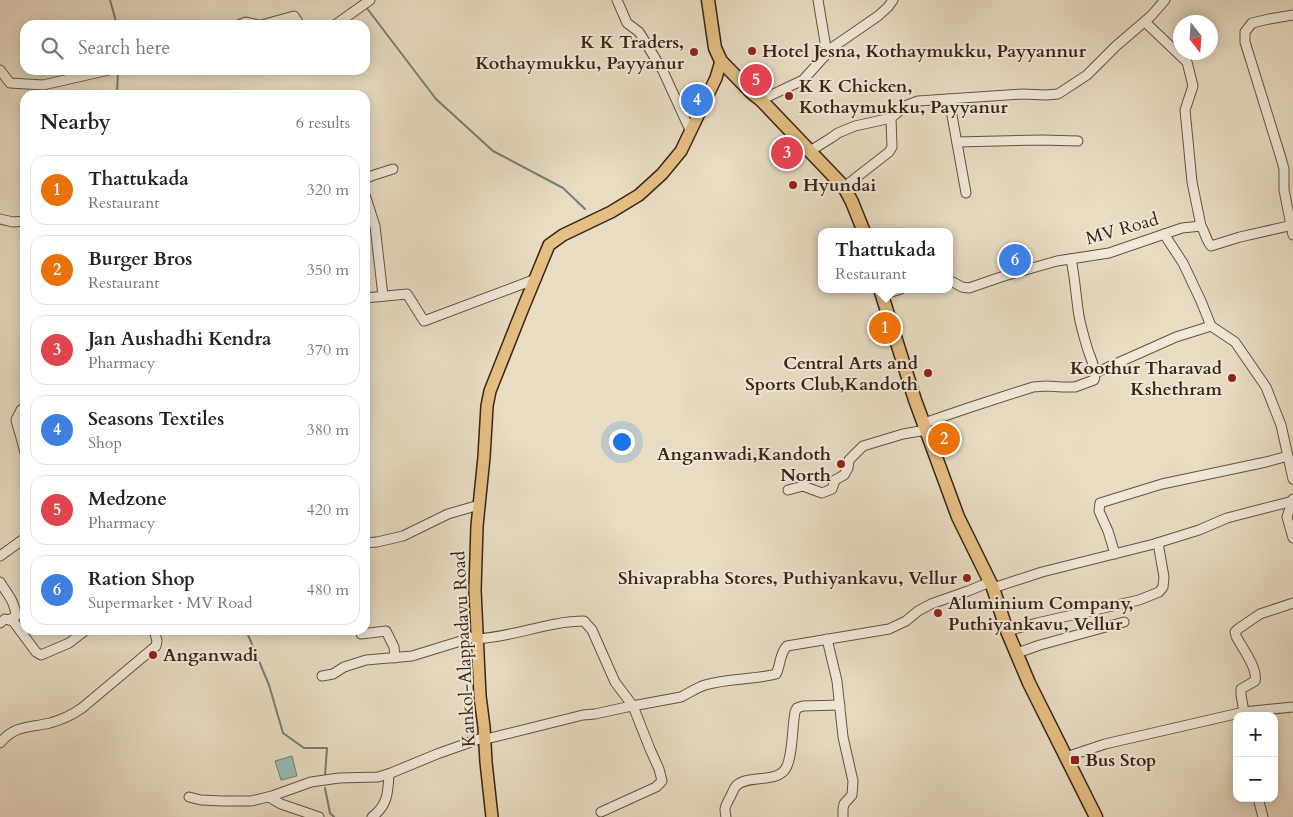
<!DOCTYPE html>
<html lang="en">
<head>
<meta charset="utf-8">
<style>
  body { margin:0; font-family:Cardo,serif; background:#f2f2f2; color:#222 }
  .controls { position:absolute; right:15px; bottom:15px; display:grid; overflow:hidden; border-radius:10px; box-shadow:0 2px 12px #0003 }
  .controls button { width:45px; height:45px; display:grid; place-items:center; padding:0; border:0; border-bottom:1px solid #e0e0e0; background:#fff; color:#222; font:25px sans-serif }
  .compass { position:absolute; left:1173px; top:15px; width:45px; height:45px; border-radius:50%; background:#fff; box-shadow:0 2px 12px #0003; rotate:163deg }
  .you { position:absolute; left:621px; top:441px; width:18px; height:18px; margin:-12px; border:4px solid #fff; border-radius:50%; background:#1a73e8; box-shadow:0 0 0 8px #1a73e833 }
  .badge { display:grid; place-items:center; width:32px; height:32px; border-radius:50%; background:#8f2418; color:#fff; font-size:16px; font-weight:700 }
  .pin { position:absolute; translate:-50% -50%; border:2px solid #fff; box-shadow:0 1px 5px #0006 }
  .popup { position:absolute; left:818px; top:228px; width:135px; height:65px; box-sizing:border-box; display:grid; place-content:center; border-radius:10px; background:#fff; filter:drop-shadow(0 1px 4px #0005); font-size:16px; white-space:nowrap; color:#767676 }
  .popup b { font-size:19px; color:#222 }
  .popup::after { content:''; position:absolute; left:50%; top:100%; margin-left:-10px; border:10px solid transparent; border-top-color:#fff }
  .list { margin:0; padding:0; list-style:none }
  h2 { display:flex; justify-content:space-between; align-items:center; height:65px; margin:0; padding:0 20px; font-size:21px }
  h2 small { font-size:16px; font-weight:400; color:#767676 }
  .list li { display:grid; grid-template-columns:32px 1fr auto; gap:15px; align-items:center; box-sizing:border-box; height:70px; margin:0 10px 10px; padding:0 10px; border:1px solid #e0e0e0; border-radius:15px }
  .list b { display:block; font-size:19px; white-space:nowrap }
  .list p { margin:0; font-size:16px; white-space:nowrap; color:#767676 }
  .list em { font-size:16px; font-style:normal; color:#767676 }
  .icon { flex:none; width:28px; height:28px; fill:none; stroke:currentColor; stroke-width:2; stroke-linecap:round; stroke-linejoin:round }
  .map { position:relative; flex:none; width:1293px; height:817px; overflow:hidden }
  .search { position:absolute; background:#fff; box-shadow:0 2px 12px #0003; left:20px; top:20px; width:350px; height:55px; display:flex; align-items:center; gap:12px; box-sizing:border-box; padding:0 18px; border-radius:15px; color:#767676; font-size:19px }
  .panel { position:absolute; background:#fff; box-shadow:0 2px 12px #0003; left:20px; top:90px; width:350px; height:545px; border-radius:15px }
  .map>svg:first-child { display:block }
</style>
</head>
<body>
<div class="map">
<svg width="1293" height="817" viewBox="0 0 1293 817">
  <rect width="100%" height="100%" fill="#e8dcc3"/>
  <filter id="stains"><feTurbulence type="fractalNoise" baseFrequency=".004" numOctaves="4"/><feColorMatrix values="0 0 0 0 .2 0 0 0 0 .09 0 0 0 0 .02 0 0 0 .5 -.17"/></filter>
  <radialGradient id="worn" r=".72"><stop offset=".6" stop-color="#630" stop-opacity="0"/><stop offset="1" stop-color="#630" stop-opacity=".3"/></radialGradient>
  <path fill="#97bbb7" stroke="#727f77" d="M292 756 297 776 281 780 275 761Z"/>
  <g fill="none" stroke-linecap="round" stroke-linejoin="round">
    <g stroke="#727f77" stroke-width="2">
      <path d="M110 0 117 25"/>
      <path d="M366 7 436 99 493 151 563 188 585 209"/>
      <path d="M117 95 118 70"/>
      <path d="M246 630 269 685 283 733 304 748H327L325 776"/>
      <path d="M325 788 330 813 334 817"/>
    </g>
    <g stroke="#665241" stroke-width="11">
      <g id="minor">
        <path d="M617 0 627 23 639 32 663 71 690 130"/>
        <path d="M818 0 827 54"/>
        <path d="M1293 15 1269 19 1252 23 1245 32V42L1281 158 1284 169V190L1293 235"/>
        <path d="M1145 22 1187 62 1193 86 1185 110 1192 182 1201 226"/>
        <path d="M238 25 246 22 258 25"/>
        <path d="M261 25 294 16 300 25"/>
        <path d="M335 25 370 0"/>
        <path d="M0 70 10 83 43 85 109 70"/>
        <path d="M949 99 966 193"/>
        <path d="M761 100 803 80 833 47 878 16 888 7 893 0"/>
        <path d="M957 142 1042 140 1078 141"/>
        <path d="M810 151 831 138 838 133 855 126 891 118"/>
        <path d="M365 179 374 175 393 169"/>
        <path d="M844 187 889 152 892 147 891 118 905 106 918 101 1022 94 1046 95 1058 94 1087 75 1116 46 1151 16 1165 0"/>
        <path d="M365 195 375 226 383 296"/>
        <path d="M0 219 13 222 25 221"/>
        <path d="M1164 234 1183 263 1201 301 1211 326 1235 342 1266 387 1281 425 1293 479"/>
        <path d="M949 280 962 287 969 288 1004 276 1057 261 1109 253 1182 228 1201 226C1205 232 1206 240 1211 246L1240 237 1293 225"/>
        <path d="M882 295 901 289"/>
        <path d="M365 298 407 294 424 321 536 279"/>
        <path d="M1095 373 1176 337 1211 326"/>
        <path d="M25 407 21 410 16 420 25 452"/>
        <path d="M924 423 971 407 1033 387 1046 386 1062 387H1075L1094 380C1098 372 1089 355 1087 347 1084 337 1081 327 1079 316 1076 297 1075 278 1071 259"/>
        <path d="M788 490 803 486 822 493 832 489 835 480 844 475 848 468 849 460 863 446 903 434 926 430"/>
        <path d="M1293 499 1287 517 1293 538"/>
        <path d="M365 543 377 542 403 536 448 514 479 505"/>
        <path d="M1115 554 1108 531 1099 511 1100 503 1162 484 1266 462 1288 456"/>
        <path d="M0 556 25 538"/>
        <path d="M0 582C7 594 15 601 16 616L9 620"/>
        <path d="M993 588 1042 572 1154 544 1199 530 1227 518 1293 501"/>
        <path d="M0 623 5 619 13 621 36 652 41 655 69 643 86 630"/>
        <path d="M1007 631 1037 623 1139 600 1159 592 1163 587 1164 577 1158 543"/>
        <path d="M361 634 386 631 394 647 395 658"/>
        <path d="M477 639C513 637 549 621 584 621L592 630 615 682 633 706 650 749 659 769 662 781 656 787 601 812"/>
        <path d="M827 639 837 681 843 737 853 781 852 795 844 804 843 809V817"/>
        <path d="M1017 653 1040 645 1124 622"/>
        <path d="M322 676 333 674 344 667 366 660 412 656 477 636"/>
        <path d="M1244 712 1241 695V689L1255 681C1258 668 1242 648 1236 636L1235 632 1238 629 1260 614 1293 603"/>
        <path d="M486 739 583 715 595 714 627 707 681 697C689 693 696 688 705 685 728 678 753 680 776 674 781 665 779 654 787 646L889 629 906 621 918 611 931 604 968 591 990 582"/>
        <path d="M0 743C15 725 28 728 50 723 61 720 72 715 82 708L156 646 157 641 154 630"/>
        <path d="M1066 757 1105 744 1244 712 1293 707"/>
        <path d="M189 797 201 800 222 801H251L272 796 311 782 339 778 378 777 391 773 437 754 485 737"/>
        <path d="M269 797 281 804 319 817"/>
        <path d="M1258 798 1263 817"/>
        <path d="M372 817C388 805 388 792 389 774"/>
        <path d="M726 817C724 807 725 808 729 799 732 795 733 789 736 786 747 774 777 784 786 768 793 755 792 727 795 712L797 708 803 706 840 705"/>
      </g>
    </g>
    <g stroke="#3a2416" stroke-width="14">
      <path id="major" d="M492 817 486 762 484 727 480 696 475 590 477 526 484 457 487 406 490 391 523 308 549 245 563 235 611 212 639 195 662 174 681 151 716 78 721 61"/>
    </g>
    <g stroke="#3a2416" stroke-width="15">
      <g id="highway">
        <path d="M708 0 715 48 721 61 752 93 761 100 844 187 852 202 864 232"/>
        <path d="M880 289 915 400 958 517 993 588 1007 631 1029 683 1096 817"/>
      </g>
    </g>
    <use href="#minor" stroke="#f0e8d8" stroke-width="9"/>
    <use href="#major" stroke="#e4be82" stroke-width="11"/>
    <use href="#highway" stroke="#e4be82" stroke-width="12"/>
  </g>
  <g fill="#8f2418" stroke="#f0e8d8" stroke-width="2">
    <circle cx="752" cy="51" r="5"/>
    <circle cx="694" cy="52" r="5"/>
    <circle cx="789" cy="96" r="5"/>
    <circle cx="793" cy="185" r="5"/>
    <circle cx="928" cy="373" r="5"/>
    <circle cx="1232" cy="378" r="5"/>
    <circle cx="841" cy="464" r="5"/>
    <circle cx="967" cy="578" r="5"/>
    <circle cx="938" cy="613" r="5"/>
    <circle cx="153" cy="655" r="5"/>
    <rect x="1070" y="755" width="10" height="10" rx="2.5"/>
  </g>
  <g text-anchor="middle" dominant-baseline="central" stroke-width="4" stroke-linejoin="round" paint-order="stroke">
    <g font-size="18" font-weight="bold" fill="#3a2416" stroke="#f0e8d8" text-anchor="start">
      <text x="684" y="42" text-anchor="end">K K Traders,<tspan x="684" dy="21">Kothaymukku, Payyanur</tspan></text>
      <text x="762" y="51">Hotel Jesna, Kothaymukku, Payyannur</text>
      <text x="799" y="86">K K Chicken,<tspan x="799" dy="21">Kothaymukku, Payyanur</tspan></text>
      <text x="803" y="185">Hyundai</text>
      <text x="918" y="363" text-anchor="end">Central Arts and<tspan x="918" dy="21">Sports Club,Kandoth</tspan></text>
      <text x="1222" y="368" text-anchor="end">Koothur Tharavad<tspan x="1222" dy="21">Kshethram</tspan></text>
      <text x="831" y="454" text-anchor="end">Anganwadi,Kandoth<tspan x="831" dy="21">North</tspan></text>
      <text x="957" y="578" text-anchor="end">Shivaprabha Stores, Puthiyankavu, Vellur</text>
      <text x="948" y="603">Aluminium Company,<tspan x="948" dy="21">Puthiyankavu, Vellur</tspan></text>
      <text x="163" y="655">Anganwadi</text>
      <text x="1085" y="760">Bus Stop</text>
    </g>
    <g font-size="18" fill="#3a2416" stroke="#f0e8d8">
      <text transform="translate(1122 229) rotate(-16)">MV Road</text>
      <text transform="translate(464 649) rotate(-93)">Kankol-Alappadavu Road</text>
    </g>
  </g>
  <rect width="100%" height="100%" filter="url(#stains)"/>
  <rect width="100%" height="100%" fill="url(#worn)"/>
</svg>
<div class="controls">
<button>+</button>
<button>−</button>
</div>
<svg class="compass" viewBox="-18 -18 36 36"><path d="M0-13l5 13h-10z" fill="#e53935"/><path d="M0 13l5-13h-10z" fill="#767676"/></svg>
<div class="you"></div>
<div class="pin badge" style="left:885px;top:328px;background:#e8710a">1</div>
<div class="popup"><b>Thattukada</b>Restaurant</div>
<div class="pin badge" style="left:944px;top:439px;background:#e8710a">2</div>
<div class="pin badge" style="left:787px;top:153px;background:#e0444e">3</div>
<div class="pin badge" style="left:697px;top:100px;background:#3f7fe0">4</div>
<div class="pin badge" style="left:756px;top:80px;background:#e0444e">5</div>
<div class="pin badge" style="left:1015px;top:260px;background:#3f7fe0">6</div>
<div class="search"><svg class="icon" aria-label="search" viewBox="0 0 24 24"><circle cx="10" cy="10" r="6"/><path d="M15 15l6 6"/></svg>Search here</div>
<section class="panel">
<h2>Nearby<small>6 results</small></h2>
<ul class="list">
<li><span class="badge" style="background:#e8710a">1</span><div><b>Thattukada</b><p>Restaurant</p></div><em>320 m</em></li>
<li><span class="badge" style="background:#e8710a">2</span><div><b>Burger Bros</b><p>Restaurant</p></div><em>350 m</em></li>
<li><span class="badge" style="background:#e0444e">3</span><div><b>Jan Aushadhi Kendra</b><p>Pharmacy</p></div><em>370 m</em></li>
<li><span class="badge" style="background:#3f7fe0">4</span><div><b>Seasons Textiles</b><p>Shop</p></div><em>380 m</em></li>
<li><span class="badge" style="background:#e0444e">5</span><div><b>Medzone</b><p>Pharmacy</p></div><em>420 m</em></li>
<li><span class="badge" style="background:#3f7fe0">6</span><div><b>Ration Shop</b><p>Supermarket · MV Road</p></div><em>480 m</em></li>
</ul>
</section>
</div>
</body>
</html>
